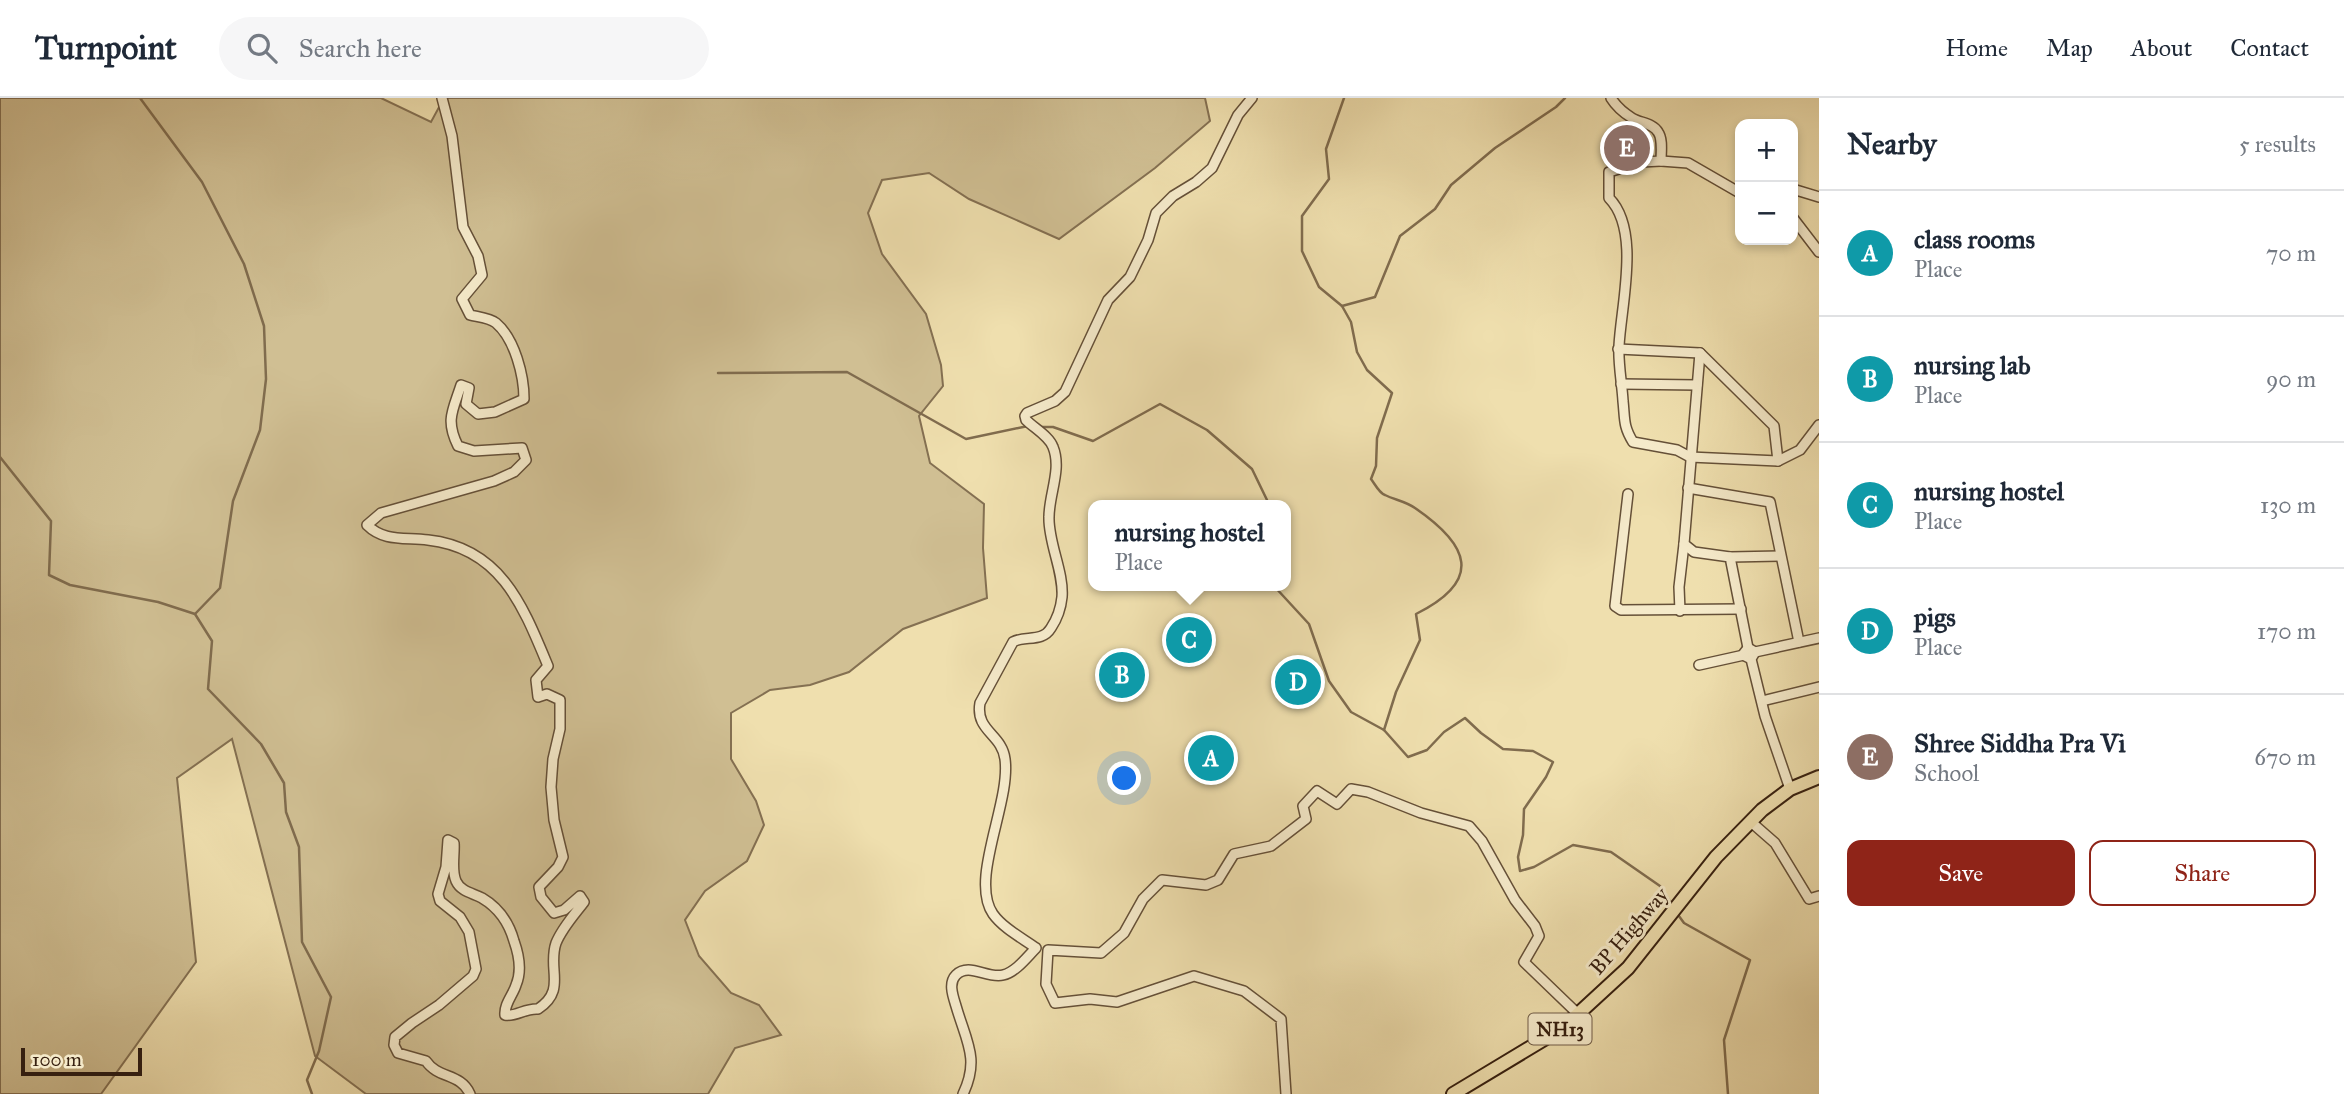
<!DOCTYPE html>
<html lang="en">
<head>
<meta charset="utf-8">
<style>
  body { margin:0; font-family:"IM FELL Great Primer",serif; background:#f6f6f7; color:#1f2937 }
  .controls { position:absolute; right:21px; top:21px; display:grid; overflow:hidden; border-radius:14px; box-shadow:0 4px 10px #0003 }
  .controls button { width:63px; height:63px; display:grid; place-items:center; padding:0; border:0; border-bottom:2px solid #e0e1e3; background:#fff; color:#1f2937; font:35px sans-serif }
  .scale { position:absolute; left:21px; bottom:18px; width:121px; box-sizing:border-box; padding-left:7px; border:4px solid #372010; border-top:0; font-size:19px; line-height:24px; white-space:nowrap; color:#372010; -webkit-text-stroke:5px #f5eaca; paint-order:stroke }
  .you { position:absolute; left:1125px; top:681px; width:24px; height:24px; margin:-18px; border:5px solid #fff; border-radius:50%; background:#1a73e8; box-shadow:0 0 0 10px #1a73e833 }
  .badge { display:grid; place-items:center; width:46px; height:46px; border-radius:50%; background:#8f2418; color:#fff; font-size:23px; font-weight:700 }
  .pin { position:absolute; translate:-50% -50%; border:4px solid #fff; box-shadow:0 2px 7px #0006 }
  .popup { position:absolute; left:1088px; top:402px; width:203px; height:91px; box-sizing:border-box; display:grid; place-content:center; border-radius:14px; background:#fff; filter:drop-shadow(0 2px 5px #0005); font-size:23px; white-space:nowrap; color:#747a83 }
  .popup b { font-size:26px; color:#1f2937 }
  .popup::after { content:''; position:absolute; left:50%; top:100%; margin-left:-14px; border:14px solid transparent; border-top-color:#fff }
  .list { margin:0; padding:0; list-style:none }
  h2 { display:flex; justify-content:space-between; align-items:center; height:91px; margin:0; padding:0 28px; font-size:30px }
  h2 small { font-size:23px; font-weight:400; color:#747a83 }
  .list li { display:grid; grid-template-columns:46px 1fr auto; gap:21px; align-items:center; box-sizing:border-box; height:126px; padding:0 28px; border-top:2px solid #e0e1e3 }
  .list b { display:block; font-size:26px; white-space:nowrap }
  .list p { margin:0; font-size:23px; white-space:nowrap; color:#747a83 }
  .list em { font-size:23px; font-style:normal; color:#747a83 }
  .actions { display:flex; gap:14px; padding:21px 28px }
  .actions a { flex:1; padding:16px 0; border:2px solid #8f2418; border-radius:14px; text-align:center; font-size:24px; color:#8f2418 }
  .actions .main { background:#8f2418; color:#fff }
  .icon { flex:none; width:38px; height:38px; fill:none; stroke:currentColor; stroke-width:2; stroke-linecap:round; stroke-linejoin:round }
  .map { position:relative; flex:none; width:1819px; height:996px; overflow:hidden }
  header { display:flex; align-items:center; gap:42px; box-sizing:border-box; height:98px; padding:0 35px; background:#fff; border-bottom:2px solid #e0e1e3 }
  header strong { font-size:33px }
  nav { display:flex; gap:38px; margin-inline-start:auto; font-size:24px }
  .search { width:490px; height:63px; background:#f6f6f7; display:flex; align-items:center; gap:18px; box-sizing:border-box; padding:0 24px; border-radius:38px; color:#747a83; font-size:26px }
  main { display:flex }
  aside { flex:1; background:#fff }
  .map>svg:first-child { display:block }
</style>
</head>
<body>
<header>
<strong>Turnpoint</strong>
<div class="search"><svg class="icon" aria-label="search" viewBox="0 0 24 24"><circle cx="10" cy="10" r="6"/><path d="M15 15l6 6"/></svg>Search here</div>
<nav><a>Home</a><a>Map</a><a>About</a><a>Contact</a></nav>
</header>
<main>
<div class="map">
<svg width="1819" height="996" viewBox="0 0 1819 996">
  <rect width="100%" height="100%" fill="#efdfae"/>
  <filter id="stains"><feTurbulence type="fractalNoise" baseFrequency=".00286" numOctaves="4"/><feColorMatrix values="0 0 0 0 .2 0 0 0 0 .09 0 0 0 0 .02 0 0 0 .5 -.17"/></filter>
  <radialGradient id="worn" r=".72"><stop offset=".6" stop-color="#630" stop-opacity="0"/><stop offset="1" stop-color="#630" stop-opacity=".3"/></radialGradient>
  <path fill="#d0bf93" stroke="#847052" stroke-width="2" d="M0 0H381L431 24 444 0H1205L1210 23 1155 70 1059 141 969 101 929 75 882 82 868 115 882 156 926 216 941 267 943 288 919 318 930 365 984 406 983 450 987 500 903 531 849 574 810 587 770 592 731 615V661L756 703 764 727 747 763 705 793 685 822 699 858 731 895 759 907 781 937 735 950 708 996H366L315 958 232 641 177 680 196 864 101 996H0Z"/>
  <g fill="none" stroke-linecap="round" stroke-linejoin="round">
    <g stroke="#806c4e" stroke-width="2.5">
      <path d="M140 0 202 84 244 166 264 228 266 281 260 332 233 403 220 490 195 516"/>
      <path d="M1342 208 1319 189 1302 153V118L1329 81 1326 51 1344 0"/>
      <path d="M718 275 847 274 966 341 1028 328"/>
      <path d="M1038 329H1053L1093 343 1160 306 1207 332 1252 371 1267 402 1266 407"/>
      <path d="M0 359 51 423 49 477 70 487 158 504 195 516 212 543 208 591 261 646 284 685 286 714 299 749 302 844 331 899 319 953 307 982 312 996"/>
      <path d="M1274 488 1309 526 1329 583 1351 614 1384 632 1408 659 1427 652 1444 634 1465 620 1481 635 1503 651 1533 653 1553 664 1546 679 1524 711 1523 737 1518 759 1520 773 1534 769 1573 747 1611 754 1660 788 1673 808"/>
      <path d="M1384 632 1396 594 1420 542 1416 516C1484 482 1469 447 1415 410 1405 403 1395 402 1385 397 1379 395 1375 386 1371 381L1376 368 1377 340 1392 295 1367 272 1357 254 1351 224 1342 208 1375 199 1400 138 1435 111 1451 87 1495 50 1556 9 1565 0"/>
      <path d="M1676 814 1684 825 1750 862 1724 942 1728 996"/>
    </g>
    <g stroke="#655038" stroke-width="12">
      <g id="minor">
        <path d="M442 0 452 38 463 129 478 158 482 177 462 201 470 217C478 219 490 220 496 225 515 241 524 278 524 301L495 314 478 316 466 306 469 290 461 287C453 312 445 322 458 348L474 353 522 350 526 362 514 374 494 383 381 415 367 427C384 444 405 439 428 442 501 450 523 508 548 568L536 582 538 599 547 596 560 602V631L553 661 551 689 554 722 563 759 558 769 539 789 541 799 554 815 564 812 580 798 584 804C574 817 562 830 556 845 547 871 567 892 538 911 525 910 516 919 505 917 504 906 513 897 516 887 522 873 519 857 514 843 509 825 499 810 482 800 473 795 461 794 456 783 451 772 455 756 454 745L448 742 446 769 438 796 440 803 460 819 469 834 476 871 473 878 439 907 412 925 395 939 394 947 398 955 426 963C438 981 461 975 470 996"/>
        <path d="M1611 0C1616 8 1624 15 1632 20 1640 25 1653 25 1658 34 1663 41 1661 54 1661 63L1641 64 1609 74V100C1641 132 1621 207 1619 248 1618 266 1622 285 1623 303 1625 321 1623 328 1633 344L1677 352 1690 359 1778 363 1800 352 1819 327"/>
        <path d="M1661 63 1688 65 1740 95"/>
        <path d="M1793 94 1796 92 1819 99"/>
        <path d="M1793 120 1819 154"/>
        <path d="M1618 251 1700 255 1774 328 1778 363"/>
        <path d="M1700 255 1684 446 1694 454 1730 459 1748 550"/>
        <path d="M1621 286 1697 287"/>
        <path d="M1688 390 1770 404 1799 544"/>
        <path d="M1628 396 1615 508 1621 512 1741 511"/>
        <path d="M1730 459 1780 458"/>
        <path d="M1680 513 1679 489 1684 446"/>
        <path d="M1755 554 1819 540"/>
        <path d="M1751 561 1755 554 1748 550 1744 555 1745 558 1751 561 1765 618 1790 691"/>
        <path d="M1699 567 1744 557"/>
        <path d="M1762 603 1819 589"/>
        <path d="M1751 724 1775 745 1809 801 1819 798"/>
        <path d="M963 996C980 961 966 943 956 908 953 898 948 885 956 877 969 864 987 881 1003 877 1016 874 1027 859 1036 850 1022 840 1003 830 993 816 969 781 1011 705 1005 661 1002 636 975 633 980 605L1013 544C1025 537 1042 545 1051 530 1057 521 1061 509 1062 499 1064 474 1048 444 1049 419 1049 396 1062 371 1053 349 1049 338 1034 330 1026 322L1025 318 1027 315 1055 303 1065 294 1108 202 1130 179 1148 142 1156 115 1173 98 1196 84 1212 70 1238 17 1252 0"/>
        <path d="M1286 996 1281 921 1244 893 1194 878 1117 904 1090 901 1055 905 1046 886 1048 852 1101 855 1124 835 1143 801 1162 782 1206 787 1218 782 1234 756 1271 748 1306 721 1303 708 1317 693 1337 706 1351 691 1368 694 1421 715 1469 728 1482 743 1515 802 1535 828 1539 838 1524 864 1578 916"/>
      </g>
    </g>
    <g stroke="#372010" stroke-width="16">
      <path id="highway" d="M1453 996 1561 931 1578 916 1628 870 1716 759 1762 712 1790 691 1819 679"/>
    </g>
    <use href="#minor" stroke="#f5eaca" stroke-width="9"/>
    <use href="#highway" stroke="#efdfae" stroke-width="12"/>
  </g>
  <g text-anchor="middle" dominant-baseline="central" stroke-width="6" stroke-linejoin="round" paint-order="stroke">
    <rect fill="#f5eaca" stroke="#705d48" stroke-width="2" x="1528.5" y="915.5" width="63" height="31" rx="5"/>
    <g font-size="19" font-weight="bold" fill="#372010">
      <text x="1560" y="931">NH13</text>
    </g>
    <g font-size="21" fill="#372010" stroke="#f5eaca">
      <text transform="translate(1629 833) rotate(-49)">BP Highway</text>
    </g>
  </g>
  <rect width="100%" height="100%" filter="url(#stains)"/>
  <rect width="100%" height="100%" fill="url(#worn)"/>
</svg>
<div class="controls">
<button>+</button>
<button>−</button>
</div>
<div class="scale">100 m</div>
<div class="you"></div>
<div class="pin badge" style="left:1211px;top:660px;background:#0f9aa8">A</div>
<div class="pin badge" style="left:1122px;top:577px;background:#0f9aa8">B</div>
<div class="pin badge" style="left:1189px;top:542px;background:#0f9aa8">C</div>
<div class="popup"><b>nursing hostel</b>Place</div>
<div class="pin badge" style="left:1298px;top:584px;background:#0f9aa8">D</div>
<div class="pin badge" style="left:1627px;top:50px;background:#8d6e63">E</div>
</div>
<aside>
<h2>Nearby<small>5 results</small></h2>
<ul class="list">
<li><span class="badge" style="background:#0f9aa8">A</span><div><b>class rooms</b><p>Place</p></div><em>70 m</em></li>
<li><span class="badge" style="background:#0f9aa8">B</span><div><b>nursing lab</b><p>Place</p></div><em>90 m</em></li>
<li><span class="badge" style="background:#0f9aa8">C</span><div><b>nursing hostel</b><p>Place</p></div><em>130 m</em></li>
<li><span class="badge" style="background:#0f9aa8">D</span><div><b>pigs</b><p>Place</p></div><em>170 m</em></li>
<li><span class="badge" style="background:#8d6e63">E</span><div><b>Shree Siddha Pra Vi</b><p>School</p></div><em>670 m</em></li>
</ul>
<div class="actions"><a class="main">Save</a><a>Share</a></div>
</aside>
</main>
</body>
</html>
